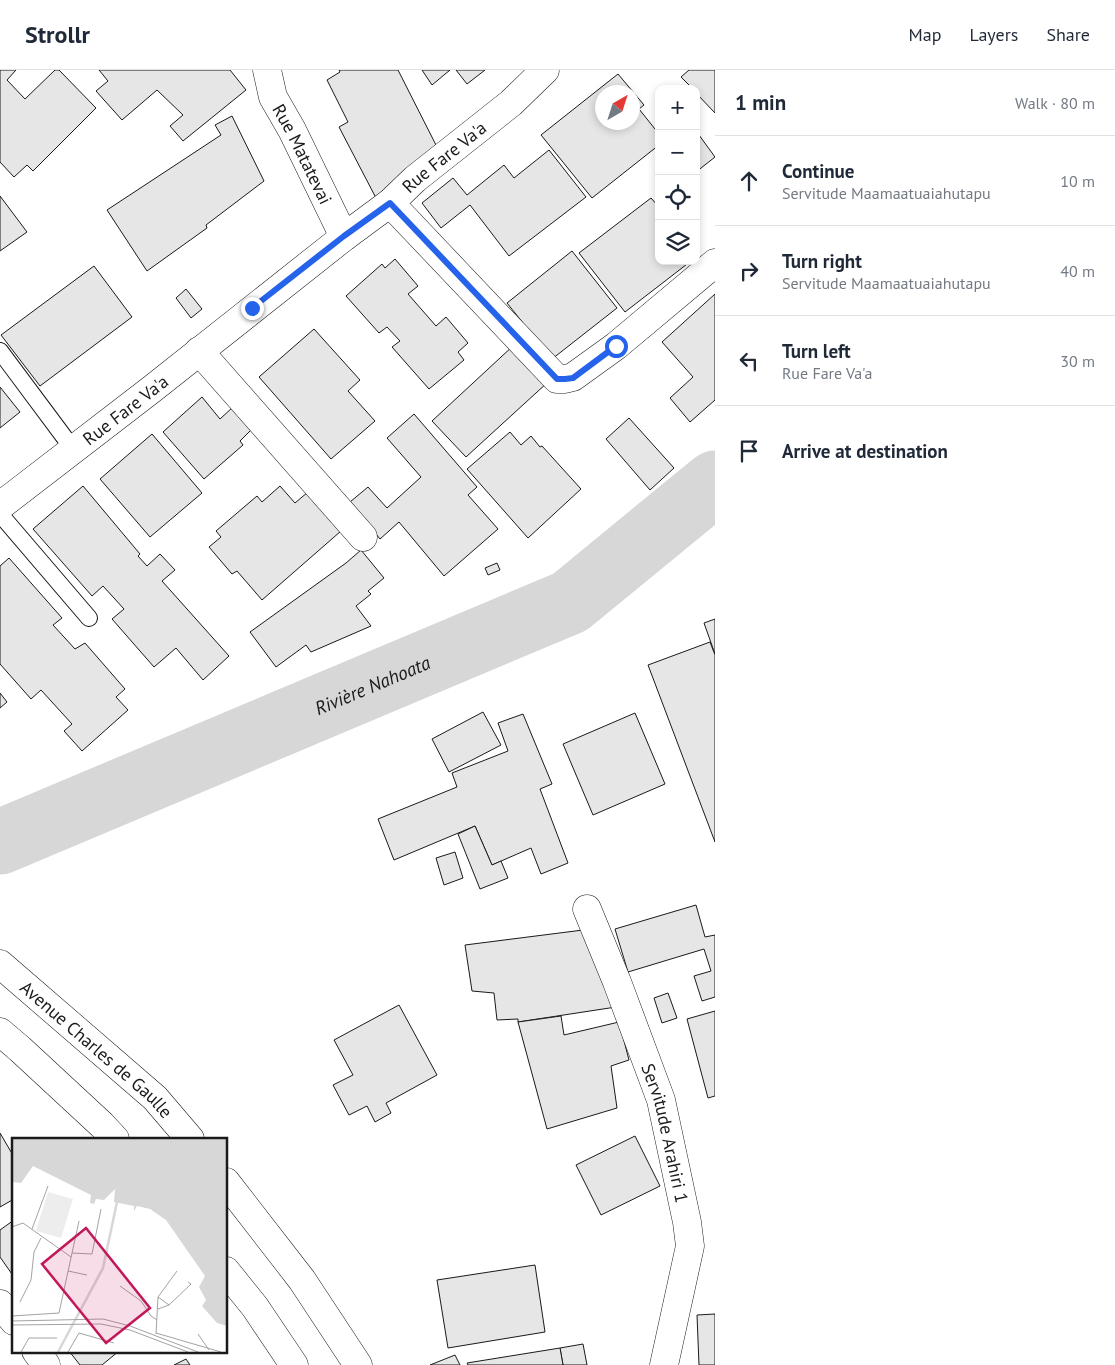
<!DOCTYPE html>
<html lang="en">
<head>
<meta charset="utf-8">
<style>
  body { margin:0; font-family:"PT Sans",sans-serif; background:#f2f2f3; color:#1f2937 }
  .controls { position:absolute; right:15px; top:15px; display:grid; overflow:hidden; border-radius:10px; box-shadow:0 2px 8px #0003 }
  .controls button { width:45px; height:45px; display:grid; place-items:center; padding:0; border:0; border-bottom:1px solid #e0e1e3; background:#fff; color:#1f2937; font:25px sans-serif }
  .compass { position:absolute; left:595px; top:15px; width:45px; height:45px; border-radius:50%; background:#fff; box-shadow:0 2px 8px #0003; rotate:39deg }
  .stop { position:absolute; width:15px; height:15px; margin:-11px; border:4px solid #2563eb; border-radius:50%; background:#fff }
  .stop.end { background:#2563eb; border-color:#fff; box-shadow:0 1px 5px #0008 }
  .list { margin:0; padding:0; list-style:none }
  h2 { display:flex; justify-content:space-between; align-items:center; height:65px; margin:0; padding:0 20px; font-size:21px }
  h2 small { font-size:16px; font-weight:400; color:#747a83 }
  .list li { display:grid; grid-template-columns:32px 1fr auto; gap:15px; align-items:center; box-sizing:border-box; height:90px; padding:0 20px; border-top:1px solid #e0e1e3 }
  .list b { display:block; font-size:19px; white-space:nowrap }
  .list p { margin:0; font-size:16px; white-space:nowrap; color:#747a83 }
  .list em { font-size:16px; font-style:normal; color:#747a83 }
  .icon { flex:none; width:28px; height:28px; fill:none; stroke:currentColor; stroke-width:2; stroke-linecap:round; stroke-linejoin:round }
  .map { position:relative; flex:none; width:715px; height:1295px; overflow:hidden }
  header { display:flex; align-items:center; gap:30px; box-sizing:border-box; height:70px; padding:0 25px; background:#fff; border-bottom:1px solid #e0e1e3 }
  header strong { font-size:24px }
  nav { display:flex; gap:28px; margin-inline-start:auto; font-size:18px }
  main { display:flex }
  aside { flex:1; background:#fff }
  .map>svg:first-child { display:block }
</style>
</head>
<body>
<header>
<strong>Strollr</strong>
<nav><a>Map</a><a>Layers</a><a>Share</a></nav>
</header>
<main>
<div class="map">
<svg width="715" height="1295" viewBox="0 0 715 1295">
  <rect width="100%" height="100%" fill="#fff"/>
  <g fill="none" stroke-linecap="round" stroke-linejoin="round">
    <path stroke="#d7d7d7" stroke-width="65" id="s1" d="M0 772 570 532 715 413"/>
  </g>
  <g fill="#e6e6e6" stroke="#1a1a1a" fill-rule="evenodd">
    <path d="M0 0H16L7 10 25 29 55 0H59L96 38 33 101 27 95 14 107 0 92Z"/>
    <path d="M99 0H230L246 20 183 71 170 56 183 45 157 20 122 50 96 21 108 11Z"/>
    <path d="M339 0H398L437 77 376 128 339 57 348 52 327 10 340 2Z"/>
    <path d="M422 0H450L432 15Z"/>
    <path d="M456 0H485L467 14Z"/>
    <path d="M689 0H715V43L696 23V19H693L681 7Z"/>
    <path d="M618 4 644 35 639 39 659 64V75L592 128 541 65ZM602 22H632V52H602Z"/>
    <path d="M232 46 264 111 206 155 207 158 147 201 107 140 221 65 215 55Z"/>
    <path d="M699 65 715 87 696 102V67Z"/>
    <path d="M549 80 586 127 509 186 470 135 441 158 422 133 453 108 467 125 504 95 514 108Z"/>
    <path d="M0 126 27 162 0 181Z"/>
    <path d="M651 128 659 137V191H691L625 242 579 183Z"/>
    <path d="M572 181 617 238 552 289 507 233Z"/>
    <path d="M395 189 418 216 408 224 436 256 446 247 468 273 458 282 464 290 429 319 392 277 400 271 387 257 379 263 346 226 382 194 385 198Z"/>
    <path d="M94 196 132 247 40 316 1 265Z"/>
    <path d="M186 219 202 239 191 248 176 228Z"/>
    <path d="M715 224V330L690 352 670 328 693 307 662 272Z"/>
    <path d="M314 259 360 310 348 321 375 351 331 389 259 307Z"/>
    <path d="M514 275 548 312 466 387 432 351Z"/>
    <path d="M0 317 20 342 0 358Z"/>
    <path d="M202 327 220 349 233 337 252 359 240 371 243 375 204 409 163 362Z"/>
    <path d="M414 344 477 417 468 425 498 459 444 506 399 452 380 469 350 432 368 417 387 438 421 407 387 368Z"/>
    <path d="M629 348 674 398 650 420 606 369Z"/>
    <path d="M510 362 521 375 531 366 540 377 542 376 581 419 528 468 467 399Z"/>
    <path d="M152 364 202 423 150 467 100 409Z"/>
    <path d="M83 416 140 484 138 486 147 496 160 484 175 500 162 511 229 586 203 610 176 578 154 597 112 549 124 539 103 516 92 526 33 459Z"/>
    <path d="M280 416 295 433 308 422 341 461 262 530 237 501 232 504 209 477 221 467 216 461 257 426 262 432Z"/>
    <path d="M361 480 384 508 368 521 371 524 356 536 371 556 311 582 306 575 276 597 250 562 346 493Z"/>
    <path d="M9 488 62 548 53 555 75 579 85 573 125 619 116 627 128 640 82 681 64 661 72 654 41 620 31 629 0 594V496Z"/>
    <path d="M497 493 500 500 488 505 485 498Z"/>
    <path d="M715 549V584L704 553Z"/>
    <path d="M710 572 715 585V772L648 595Z"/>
    <path d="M0 623 7 632 0 638Z"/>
    <path d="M483 642 501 675 449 702 432 669Z"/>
    <path d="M635 643 665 714 593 745 563 674Z"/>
    <path d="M523 644 552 714 540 719 568 793 541 804 531 778 492 795 475 756 394 790 378 749 457 717 452 703 508 681 498 653Z"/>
    <path d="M475 756 492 795 501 791 508 808 480 819 458 764Z"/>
    <path d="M455 782 463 808 444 815 436 788Z"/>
    <path d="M696 835 705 867 715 865V927L702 931 694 906 711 901 704 879 628 902 615 859Z"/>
    <path d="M583 860 616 937 518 952V949L497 950 494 923 472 921 465 875Z"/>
    <path d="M668 923 677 948 662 953 654 928Z"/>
    <path d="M399 935 437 1005 386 1033 391 1043 375 1052 367 1036 349 1045 333 1015 353 1005 334 970Z"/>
    <path d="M715 941V1026L708 1028 687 949Z"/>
    <path d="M561 946 564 965 619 952 629 990 611 996 617 1038 547 1059 518 952Z"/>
    <path d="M0 1063 14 1087V1129L0 1137Z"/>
    <path d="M635 1066 660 1116 601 1145 576 1095Z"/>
    <path d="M14 1150V1207L0 1187V1160Z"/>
    <path d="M535 1195 545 1262 448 1278 437 1210Z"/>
    <path d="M715 1244V1295H699L697 1245Z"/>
    <path d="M583 1274 587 1295H563L560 1278Z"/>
    <path d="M560 1278 563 1295H468L467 1293Z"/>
    <path d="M69 1281H119L102 1295H80Z"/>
    <path d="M455 1285 460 1295H430Z"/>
    <path d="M186 1289 190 1295H174Z"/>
  </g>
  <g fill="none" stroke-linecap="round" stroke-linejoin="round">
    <g stroke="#1a1a1a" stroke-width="18">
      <g id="service">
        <path d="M0 281 73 379"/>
        <path d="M0 444 89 548"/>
      </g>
    </g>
    <g stroke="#1a1a1a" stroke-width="29">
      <g id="minor">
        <path id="s2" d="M267 0 273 27 292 60 344 167"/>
        <path d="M390 133 557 309H565L573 307 616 276 715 193"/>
        <path d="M199 281 363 467"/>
        <path id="s3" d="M0 436 152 319 344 167 390 133 415 109 511 33 545 0"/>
        <path id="s4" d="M587 839 617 912 661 1030 687 1152 690 1176 664 1295"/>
        <path d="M0 1234 14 1251"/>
        <path d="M36 1281 46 1295"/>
      </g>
    </g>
    <g stroke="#1a1a1a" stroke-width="29">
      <g id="primary">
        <path id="s5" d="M0 894 155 1028 190 1069"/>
        <path d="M0 962 20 979 102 1055 115 1069"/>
        <path d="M226 1112 302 1210 358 1295"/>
        <path d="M226 1201 255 1237 294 1295"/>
      </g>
    </g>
    <use href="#service" stroke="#fff" stroke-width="16"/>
    <use href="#minor" stroke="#fff" stroke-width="28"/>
    <use href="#primary" stroke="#fff" stroke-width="28"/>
  </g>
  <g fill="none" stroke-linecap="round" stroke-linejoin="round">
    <path stroke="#2563eb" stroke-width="6" d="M252 238 344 166 390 133 557 309H565L573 308 616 276"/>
  </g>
  <g text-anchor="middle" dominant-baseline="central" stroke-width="4" stroke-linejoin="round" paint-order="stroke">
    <g font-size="18" fill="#1a1a1a" stroke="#fff">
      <text stroke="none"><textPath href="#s2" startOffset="92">Rue Matatevai</textPath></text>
      <text stroke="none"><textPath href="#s3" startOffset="565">Rue Fare Va'a</textPath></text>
      <text stroke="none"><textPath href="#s3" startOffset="158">Rue Fare Va'a</textPath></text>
      <text stroke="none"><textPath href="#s5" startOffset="129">Avenue Charles de Gaulle</textPath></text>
      <text stroke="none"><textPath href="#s4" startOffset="238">Servitude Arahiri 1</textPath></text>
    </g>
    <g font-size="19" font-style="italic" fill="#1a1a1a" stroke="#fff">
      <text stroke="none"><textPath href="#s1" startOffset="404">Rivière Nahoata</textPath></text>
    </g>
  </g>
  <g transform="translate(12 1068)">
    <rect width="215" height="215" fill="#fff"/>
    <path d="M36 54 61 61 49 100 24 93Z" fill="#ededed"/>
    <path d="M0 1H215V188L205 185 190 168 194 162 187 149 193 138 154 82 138 71 125 68 122 73V68L102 64 103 51 92 62 84 61 82 66 78 65 79 57 21 28 9 45 0 44Z" fill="#d7d7d7"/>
    <path fill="none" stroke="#d7d7d7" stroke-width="2.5" d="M46 214 91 130 105 64"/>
    <path fill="none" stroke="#a3a3a3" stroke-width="1" d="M0 89 11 85 59 119M20 91 36 48M60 115 80 116 89 71M56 133 75 137M108 148 129 163 139 178 145 182M146 159 165 133M8 164 19 142 22 114 29 100M157 167 179 146 176 144M146 171 157 167 146 159M0 178 47 175 67 83M0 183 91 181 118 188 186 214M0 187 89 186 118 192 176 214M144 195 209 214M144 196 146 159M186 196 197 212M9 214 17 200H45M56 214 67 195 102 205"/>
    <path fill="#c2185b" fill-opacity="0.15" stroke="#c2185b" stroke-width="2.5" d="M74 90 138 170 94 205 30 126Z"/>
    <rect width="215" height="215" fill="none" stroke="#1a1a1a" stroke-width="2.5"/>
  </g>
</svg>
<div class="controls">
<button>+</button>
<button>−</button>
<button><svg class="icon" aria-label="locate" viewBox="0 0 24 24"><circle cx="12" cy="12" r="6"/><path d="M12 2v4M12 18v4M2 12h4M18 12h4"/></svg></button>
<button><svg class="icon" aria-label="layers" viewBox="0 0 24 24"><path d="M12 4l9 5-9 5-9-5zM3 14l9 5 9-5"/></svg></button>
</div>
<svg class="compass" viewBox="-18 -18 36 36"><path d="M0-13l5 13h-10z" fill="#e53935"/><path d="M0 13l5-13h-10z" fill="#747a83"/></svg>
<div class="stop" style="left:616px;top:276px"></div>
<div class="stop end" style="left:252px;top:238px"></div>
</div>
<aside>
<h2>1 min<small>Walk · 80 m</small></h2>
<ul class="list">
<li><svg class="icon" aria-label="ahead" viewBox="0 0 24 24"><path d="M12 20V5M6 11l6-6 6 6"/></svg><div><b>Continue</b><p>Servitude Maamaatuaiahutapu</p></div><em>10 m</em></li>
<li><svg class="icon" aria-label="right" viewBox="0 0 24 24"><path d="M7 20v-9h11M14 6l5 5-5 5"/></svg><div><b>Turn right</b><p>Servitude Maamaatuaiahutapu</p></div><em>40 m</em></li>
<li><svg class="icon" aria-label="left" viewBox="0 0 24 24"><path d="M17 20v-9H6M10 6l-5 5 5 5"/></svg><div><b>Turn left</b><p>Rue Fare Va'a</p></div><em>30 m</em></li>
<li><svg class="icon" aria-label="arrive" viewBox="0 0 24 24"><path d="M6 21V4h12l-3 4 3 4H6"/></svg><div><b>Arrive at destination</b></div></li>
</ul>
</aside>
</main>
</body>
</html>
